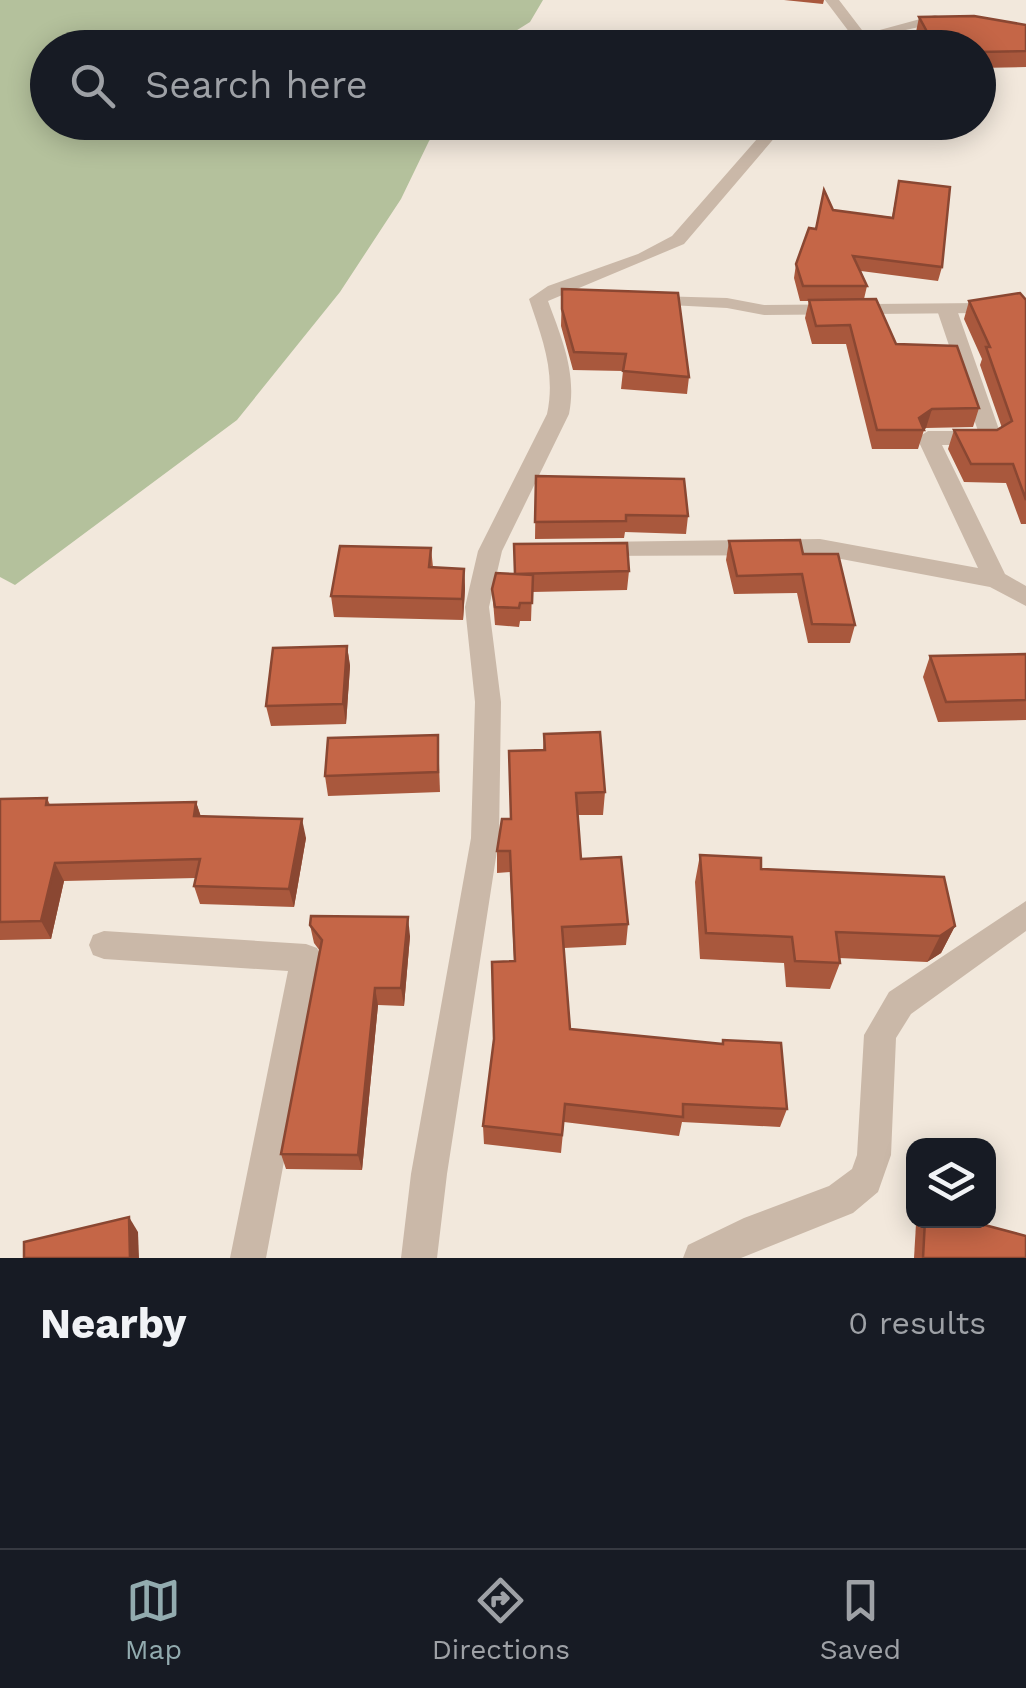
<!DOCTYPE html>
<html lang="en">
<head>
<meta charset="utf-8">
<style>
  body { margin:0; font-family:"Work Sans",sans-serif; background:#20242c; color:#f1f3f6 }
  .controls { position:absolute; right:30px; bottom:30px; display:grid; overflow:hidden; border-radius:20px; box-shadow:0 5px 25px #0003 }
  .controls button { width:90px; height:90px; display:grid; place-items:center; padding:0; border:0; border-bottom:2px solid #363941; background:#171b24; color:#f1f3f6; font:50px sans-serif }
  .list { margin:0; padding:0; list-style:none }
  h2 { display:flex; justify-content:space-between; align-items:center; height:130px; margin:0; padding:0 40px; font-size:42px }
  h2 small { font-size:32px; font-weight:400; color:#9ea1a6 }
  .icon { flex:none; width:55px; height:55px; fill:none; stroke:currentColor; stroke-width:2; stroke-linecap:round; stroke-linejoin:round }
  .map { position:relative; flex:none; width:1026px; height:1258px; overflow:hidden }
  .search { position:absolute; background:#171b24; box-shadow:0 5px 25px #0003; left:30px; right:30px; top:30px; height:110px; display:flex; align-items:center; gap:25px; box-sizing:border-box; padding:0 35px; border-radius:55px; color:#9ea1a6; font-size:38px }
  .sheet { height:290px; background:#171b24 }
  nav { display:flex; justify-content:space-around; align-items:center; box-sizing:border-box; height:140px; border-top:2px solid #363941; background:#171b24; font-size:28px; color:#9ea1a6 }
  nav a { display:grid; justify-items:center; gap:5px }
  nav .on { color:#92abaf }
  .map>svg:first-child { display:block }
</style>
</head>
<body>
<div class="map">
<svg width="1026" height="1258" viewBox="0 0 1026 1258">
  <rect width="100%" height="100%" fill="#f2e8dc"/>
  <path fill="#b4c19c" d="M0 0H543L530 22 490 47 48 48V122L443 123 429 141 401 199 340 292 237 420 15 585 0 577Z"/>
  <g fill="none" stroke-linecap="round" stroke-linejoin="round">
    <g fill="#cab8a8" fill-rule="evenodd">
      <path d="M935 15 951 20 860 40 854 37Z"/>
      <path d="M655 296 727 298 764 305 981 303 989 308 981 313 764 315 727 308 650 304 647 301Z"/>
    </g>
    <g fill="#cab8a8" fill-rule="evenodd">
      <path d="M825 0H839L865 34 867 37 859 48H844L853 37Z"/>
      <path d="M772 122H788L684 244 548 301C562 339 577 373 569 414L502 551 489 607 501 702 499 838 447 1174 437 1258H401L411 1174 471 838 475 702 465 607 478 551 547 414C556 372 542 338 529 299L548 286 638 254 672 236Z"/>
      <path d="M947 304 957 310 1002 438 991 445H942L1005 574 1026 586V606L990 587 820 555 587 556 583 550 587 544 595 542 820 539 978 568 917 438 928 431H978L937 310Z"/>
      <path d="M1026 901V931L911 1014 896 1038 891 1155 878 1192 853 1213 741 1258H683L688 1245 744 1218 829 1186 852 1169 857 1155 864 1035 889 992Z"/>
      <path d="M104 931 306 944 317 948 322 958 266 1258H230L288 971 104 959 93 955 89 945 93 935Z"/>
    </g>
  </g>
  <g fill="#a9583d">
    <path d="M784 0H824L823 4Z"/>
    <path d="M919 17 1026 25V67L978 68V48H924L916 32Z"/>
    <path d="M899 181 942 267 938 281 861 271 867 286 864 299 896 344 979 408 973 427 926 428 924 430 918 449H872L846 344H812L805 318 809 301H800L794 278 796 264 816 229 833 210 892 217Z"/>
    <path d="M562 289 689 377 687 394 621 389 623 371 573 370 561 326Z"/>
    <path d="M1026 300V524H1021L1006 483 964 482 948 449 954 430H997L1002 428 980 365 982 359 964 319 969 301Z"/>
    <path d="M536 476 688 516 686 534 625 532 624 538 535 539Z"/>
    <path d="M729 541 803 554 855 625 850 643H808L797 593 734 594 726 560Z"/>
    <path d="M514 544 629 571 627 590 532 592 531 621H520L519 627 495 625 492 589 514 574Z"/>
    <path d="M431 548 433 567 464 569 465 589 463 620 334 617 331 596Z"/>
    <path d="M347 646 350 666 346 724 271 726 266 706Z"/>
    <path d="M1026 654V720L938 722 923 677 930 656Z"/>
    <path d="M544 734 605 792 603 815H578L581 859 628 924 626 945 564 948 570 1029 722 1044 723 1040 787 1109 780 1127 682 1122 679 1136 564 1122 561 1153 484 1144 483 1126 514 961 510 872 497 873V851L510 819 543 751Z"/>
    <path d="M438 735 440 792 328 796 325 776Z"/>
    <path d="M47 798 50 805 196 802 201 817 306 838 294 907 200 904 194 886 196 878 64 881 51 939 0 940V799Z"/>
    <path d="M700 855 761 869 955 926 941 953 927 962 839 958 840 963 830 989 786 987 784 963 700 959 695 882Z"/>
    <path d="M310 925 410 936 404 1006 378 1005 362 1170 286 1169 281 1154 320 951 314 943Z"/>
    <path d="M919 1220H966L1026 1258H914L916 1224Z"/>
  </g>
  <g fill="#8a4732">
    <path d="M932 409 926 428 923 430 919 418Z"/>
    <path d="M464 569 465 589 463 620 462 599Z"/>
    <path d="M347 646 350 666 346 724 343 704Z"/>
    <path d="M196 802 202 820 194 816Z"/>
    <path d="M302 819 306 838 294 907 289 889Z"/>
    <path d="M55 863 64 881 51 939 41 921Z"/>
    <path d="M408 917 410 936 404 1006 401 988Z"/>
    <path d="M955 926 941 953 927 962 940 936Z"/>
    <path d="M375 988 378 1005 362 1170 358 1155Z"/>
    <path d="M129 1217 138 1232 139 1258H130Z"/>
  </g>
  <g fill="#c56647" stroke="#8a4732" stroke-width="2.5">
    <path d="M974 16 1026 25V51L978 52V48H936L919 17Z"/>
    <path d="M899 181 950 187 942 267 853 256 867 286H803L796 264 809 228 816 229 824 190 833 210 893 218Z"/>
    <path d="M562 289 678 293 689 377 623 371 626 354 574 352 562 309Z"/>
    <path d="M1020 293 1026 300V500L1013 464H971L954 430H997L1012 421 986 347H990L969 301Z"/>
    <path d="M876 299 896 344 957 346 979 408 932 409 919 418 924 430H877L850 325 816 326 809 300Z"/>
    <path d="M536 476 684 479 688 516 626 515V521L535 522Z"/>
    <path d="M800 540 803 554H838L855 625 812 624 802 574 737 576 729 541Z"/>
    <path d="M627 543 629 571 515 574 533 575 532 603H520L519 608 495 607 492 589 496 573 515 574 514 544Z"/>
    <path d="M340 546 431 548 429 567 464 569 462 599 331 596Z"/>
    <path d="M347 646 343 704 266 706 273 648Z"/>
    <path d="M1026 654V700L946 702 930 656Z"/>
    <path d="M600 732 605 792 576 793 581 859 621 857 628 924 562 927 570 1029 723 1044V1040L781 1043 787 1109 683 1104V1117L565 1104 562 1135 483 1126 494 1039 492 962 515 961 510 851H497L502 819H511L509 751 545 750 544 734Z"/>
    <path d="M438 735V772L325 776 328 738Z"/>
    <path d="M47 798 46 805 196 802 194 816 302 819 289 889 194 886 200 859 55 863 41 921 0 922V799Z"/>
    <path d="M700 855 761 858V869L944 877 955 926 940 936 836 932 840 963 795 961 792 937 706 933Z"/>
    <path d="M311 916 408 917 401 988H375L358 1155 281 1154 322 940 310 925Z"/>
    <path d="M129 1217 130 1258H24V1242Z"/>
    <path d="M925 1220H966L1026 1236V1258H923Z"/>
  </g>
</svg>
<div class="controls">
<button><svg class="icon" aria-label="layers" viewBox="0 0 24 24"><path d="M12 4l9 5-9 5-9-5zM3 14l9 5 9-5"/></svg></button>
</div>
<div class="search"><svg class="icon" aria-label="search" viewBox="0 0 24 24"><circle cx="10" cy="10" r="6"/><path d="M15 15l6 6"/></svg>Search here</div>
</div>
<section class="sheet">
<h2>Nearby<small>0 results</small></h2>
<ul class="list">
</ul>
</section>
<nav>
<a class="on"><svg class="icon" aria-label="map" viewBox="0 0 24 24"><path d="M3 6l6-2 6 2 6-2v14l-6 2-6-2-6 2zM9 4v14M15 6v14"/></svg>Map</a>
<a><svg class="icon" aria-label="directions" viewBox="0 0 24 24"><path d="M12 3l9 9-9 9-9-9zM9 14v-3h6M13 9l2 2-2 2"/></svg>Directions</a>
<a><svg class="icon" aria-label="saved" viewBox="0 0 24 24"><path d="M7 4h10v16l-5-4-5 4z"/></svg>Saved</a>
</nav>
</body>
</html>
